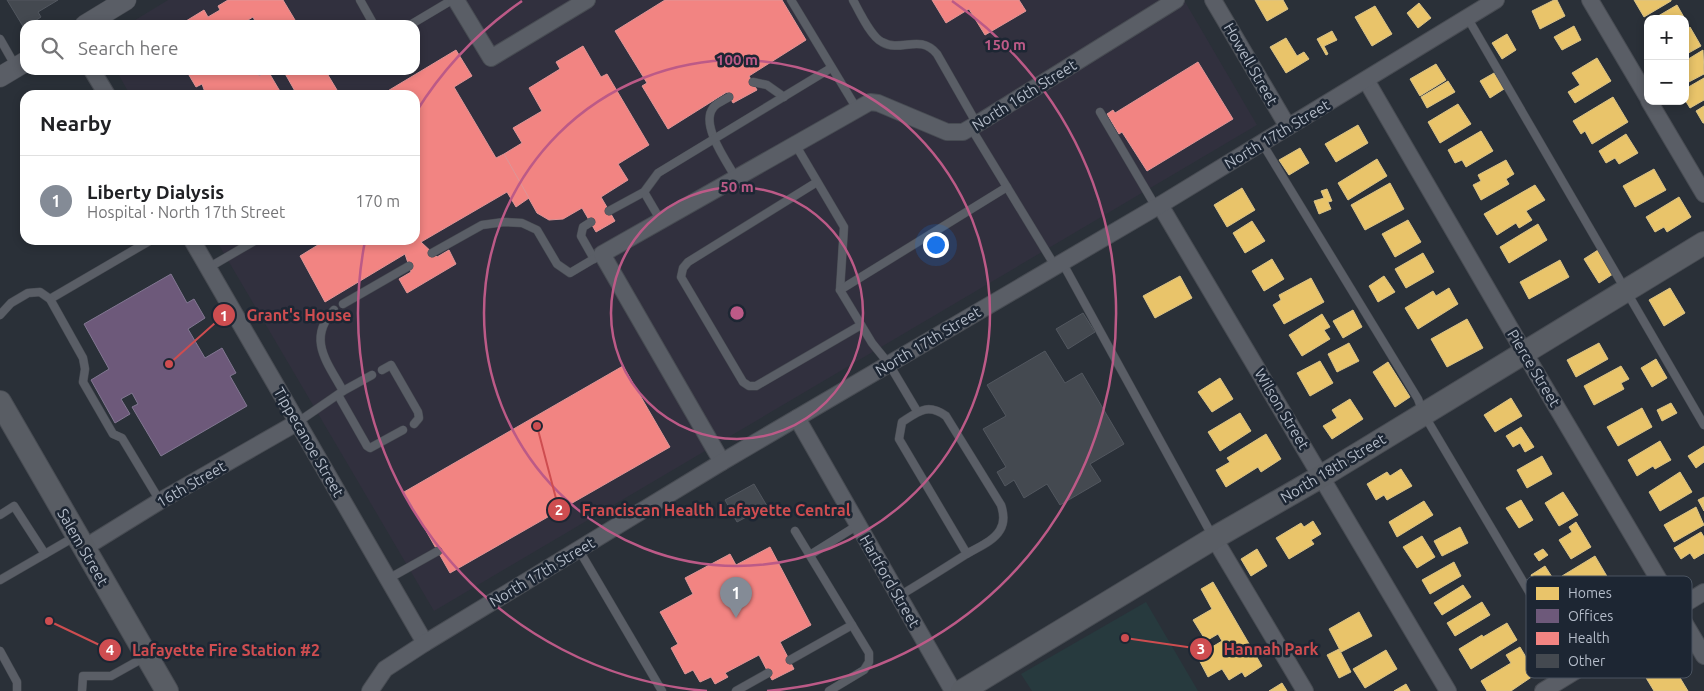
<!DOCTYPE html>
<html lang="en">
<head>
<meta charset="utf-8">
<style>
  body { margin:0; font-family:Ubuntu,sans-serif; background:#f6f6f6; color:#202124 }
  .controls { position:absolute; right:15px; top:15px; display:grid; overflow:hidden; border-radius:10px; box-shadow:0 2px 8px #0003 }
  .controls button { width:45px; height:45px; display:grid; place-items:center; padding:0; border:0; border-bottom:1px solid #e0e0e0; background:#fff; color:#202124; font:25px sans-serif }
  .you { position:absolute; left:935px; top:244px; width:18px; height:18px; margin:-12px; border:4px solid #fff; border-radius:50%; background:#1a73e8; box-shadow:0 0 0 8px #1a73e833 }
  .badge { display:grid; place-items:center; width:32px; height:32px; border-radius:50%; background:#848b96; color:#fff; font-size:16px; font-weight:700 }
  .pin { position:absolute; translate:-50% -41px; filter:drop-shadow(0 1px 2px #0008) }
  .pin::after { content:''; position:absolute; top:26px; width:18px; height:15px; background:inherit; clip-path:polygon(0 0,100% 0,50% 100%) }
  .list { margin:0; padding:0; list-style:none }
  h2 { display:flex; justify-content:space-between; align-items:center; height:65px; margin:0; padding:0 20px; font-size:21px }
  h2 small { font-size:16px; font-weight:400; color:#757577 }
  .list li { display:grid; grid-template-columns:32px 1fr auto; gap:15px; align-items:center; box-sizing:border-box; height:90px; padding:0 20px; border-top:1px solid #e0e0e0 }
  .list b { display:block; font-size:19px; white-space:nowrap }
  .list p { margin:0; font-size:16px; white-space:nowrap; color:#757577 }
  .list em { font-size:16px; font-style:normal; color:#757577 }
  .icon { flex:none; width:28px; height:28px; fill:none; stroke:currentColor; stroke-width:2; stroke-linecap:round; stroke-linejoin:round }
  .map { position:relative; flex:none; width:1704px; height:691px; overflow:hidden }
  .search { position:absolute; background:#fff; box-shadow:0 2px 8px #0003; left:20px; top:20px; width:400px; height:55px; display:flex; align-items:center; gap:12px; box-sizing:border-box; padding:0 18px; border-radius:15px; color:#757577; font-size:19px }
  .panel { position:absolute; background:#fff; box-shadow:0 2px 8px #0003; left:20px; top:90px; width:400px; height:155px; border-radius:15px }
  .map>svg:first-child { display:block }
</style>
</head>
<body>
<div class="map">
<svg width="1704" height="691" viewBox="0 0 1704 691">
  <rect width="100%" height="100%" fill="#2a3038"/>
  <path fill="#31303e" d="M168 0H1184L1257 125 434 611 216 240H415V95H130L116 70H415V25H127Z"/>
  <path fill="#273a3e" d="M1146 602 1198 691H1032L1021 674Z"/>
  <g fill="#e9c46a" stroke="#d9c286">
    <path d="M1255 0H1283L1288 9 1267 21Z"/>
    <path d="M1554 0H1557L1565 16 1540 29 1532 11Z"/>
    <path d="M1634 0H1671V1L1644 17Z"/>
    <path d="M1419 3 1431 18 1418 28 1407 13Z"/>
    <path d="M1677 5 1685 19H1653Z"/>
    <path d="M1375 6 1392 34 1372 46 1355 17Z"/>
    <path d="M1574 26 1581 40 1562 50 1554 37Z"/>
    <path d="M1690 27 1701 46 1685 55V30Z"/>
    <path d="M1332 31 1337 40 1324 46 1328 54 1326 55 1317 39Z"/>
    <path d="M1507 34 1516 50 1502 59 1492 43Z"/>
    <path d="M1286 38 1297 56 1304 52 1309 59 1286 73 1270 47Z"/>
    <path d="M1703 50 1704 74 1685 84V61Z"/>
    <path d="M1597 58 1611 81 1575 103 1568 92 1580 85 1572 73Z"/>
    <path d="M1436 64 1446 80 1420 96 1410 79Z"/>
    <path d="M1494 73 1504 89 1490 98 1480 81Z"/>
    <path d="M1704 78V100L1690 108 1685 100V89Z"/>
    <path d="M1448 81 1455 92 1427 108 1421 97Z"/>
    <path d="M1613 97 1628 122 1592 144 1585 131 1581 134 1573 121Z"/>
    <path d="M1458 104 1471 124 1440 143 1428 122Z"/>
    <path d="M1704 106V123H1703L1696 111Z"/>
    <path d="M1358 125 1368 143 1336 162 1325 144Z"/>
    <path d="M1481 131 1493 151 1466 167 1462 160 1455 163 1448 150Z"/>
    <path d="M1626 134 1638 153 1619 164 1615 158 1606 163 1599 151Z"/>
    <path d="M1300 148 1309 163 1289 175 1279 160Z"/>
    <path d="M1377 159 1387 176 1348 200 1338 183Z"/>
    <path d="M1506 160 1514 174 1506 179 1509 184 1481 200 1473 185 1481 181 1478 175Z"/>
    <path d="M1654 169 1666 190 1635 207 1623 186Z"/>
    <path d="M1390 183 1404 209 1365 230 1351 205Z"/>
    <path d="M1535 185 1545 200 1526 211 1532 220 1519 228 1516 223 1497 235 1484 214Z"/>
    <path d="M1242 188 1255 210 1227 227 1214 205Z"/>
    <path d="M1327 189 1332 201 1328 202 1331 209 1319 214 1314 201 1324 198 1321 191Z"/>
    <path d="M1679 197 1691 217 1667 232 1664 227 1655 232 1646 217Z"/>
    <path d="M1408 220 1421 242 1395 257 1382 234Z"/>
    <path d="M1252 221 1265 241 1245 253 1233 233Z"/>
    <path d="M1538 224 1547 240 1509 263 1500 247Z"/>
    <path d="M1598 250 1613 274 1599 283 1584 259Z"/>
    <path d="M1423 253 1434 272 1406 288 1395 269Z"/>
    <path d="M1272 259 1284 279 1264 291 1252 271Z"/>
    <path d="M1560 260 1569 277 1529 299 1520 282Z"/>
    <path d="M1180 276 1192 298 1155 318 1143 296Z"/>
    <path d="M1384 276 1395 292 1378 302 1369 286Z"/>
    <path d="M1311 278 1324 302 1284 324 1273 305 1281 300 1279 295Z"/>
    <path d="M1449 288 1458 304 1418 329 1405 308 1433 291 1436 296Z"/>
    <path d="M1670 288 1685 313 1664 326 1649 300Z"/>
    <path d="M1353 310 1362 327 1343 338 1333 321Z"/>
    <path d="M1322 314 1330 327 1324 330 1330 339 1302 356 1289 335Z"/>
    <path d="M1467 319 1483 348 1447 367 1431 339Z"/>
    <path d="M1349 343 1359 361 1337 372 1328 354Z"/>
    <path d="M1599 343 1608 359 1576 377 1567 360Z"/>
    <path d="M1656 359 1667 378 1652 387 1641 368Z"/>
    <path d="M1320 361 1333 383 1310 396 1297 373Z"/>
    <path d="M1388 362 1410 397 1395 407 1373 372Z"/>
    <path d="M1621 366 1629 379 1621 383 1624 389 1594 405 1584 386Z"/>
    <path d="M1220 378 1233 399 1212 412 1198 392Z"/>
    <path d="M1511 398 1522 416 1495 432 1484 415Z"/>
    <path d="M1350 399 1363 419 1332 439 1323 426 1337 418 1332 410Z"/>
    <path d="M1671 403 1677 413 1662 421 1657 410Z"/>
    <path d="M1642 408 1652 427 1618 446 1607 427Z"/>
    <path d="M1240 413 1251 431 1220 451 1208 432Z"/>
    <path d="M1521 427 1534 447 1525 452 1520 443 1513 447 1506 436Z"/>
    <path d="M1266 434 1281 459 1261 472 1258 467 1226 487 1216 470 1230 462 1227 458Z"/>
    <path d="M1660 441 1671 460 1655 469 1653 466 1637 476 1628 460Z"/>
    <path d="M1704 446V462L1696 468 1688 456Z"/>
    <path d="M1542 456 1552 474 1527 488 1517 470Z"/>
    <path d="M1401 469 1412 486 1387 500 1384 495 1376 500 1367 484 1387 472 1390 476Z"/>
    <path d="M1680 472 1692 492 1660 511 1649 492Z"/>
    <path d="M1563 492 1578 515 1559 526 1545 503Z"/>
    <path d="M1704 497V511L1698 500Z"/>
    <path d="M1521 500 1533 520 1519 528 1506 508Z"/>
    <path d="M1424 501 1433 515 1397 537 1389 522Z"/>
    <path d="M1696 507 1704 525 1674 542 1664 525Z"/>
    <path d="M1313 521 1321 534 1311 540 1314 544 1289 559 1276 538 1301 523 1304 527Z"/>
    <path d="M1576 522 1591 547 1571 559 1559 540 1572 532 1569 527Z"/>
    <path d="M1460 527 1468 543 1442 556 1434 541Z"/>
    <path d="M1701 532 1704 537V553L1694 559 1690 553 1681 559 1674 548Z"/>
    <path d="M1422 536 1435 557 1417 568 1403 547Z"/>
    <path d="M1257 549 1267 566 1251 576 1241 559Z"/>
    <path d="M1543 549 1548 555 1539 561 1534 554Z"/>
    <path d="M1595 556 1608 578 1601 582 1604 587 1578 603 1562 576Z"/>
    <path d="M1454 562 1461 576 1430 594 1422 580Z"/>
    <path d="M1545 566 1552 577 1537 586 1531 575Z"/>
    <path d="M1213 582 1262 666 1245 677 1242 672 1229 680 1222 669 1208 677 1197 656 1222 641 1218 634 1206 641 1193 620 1212 609 1201 589Z"/>
    <path d="M1463 585 1471 597 1442 615 1434 603Z"/>
    <path d="M1482 602 1490 615 1455 636 1447 623Z"/>
    <path d="M1359 612 1372 636 1341 652 1329 629Z"/>
    <path d="M1507 623 1517 640 1471 669 1459 649 1482 635 1483 637Z"/>
    <path d="M1656 638 1688 691H1654L1631 653Z"/>
    <path d="M1520 647 1536 674 1511 691H1487L1481 681 1511 663 1506 655Z"/>
    <path d="M1339 649 1351 672 1339 678 1327 655Z"/>
    <path d="M1386 650 1397 669 1365 688 1353 669Z"/>
    <path d="M1282 683 1287 691H1269Z"/>
    <path d="M1406 684 1410 691H1394Z"/>
  </g>
  <path fill="#6d597a" stroke="#827792" d="M171 274 187 303 194 299 205 318 188 329 205 358 222 348 236 373 230 376 247 406 161 456 132 407 138 404 132 393 121 399 130 414 115 423 91 380 109 369 84 324Z"/>
  <g fill="#f28482" stroke="#df9597">
    <path d="M228 0H283L298 25H257L253 17 243 23 244 25H189L186 21 204 10 208 17 220 10 218 6Z"/>
    <path d="M665 0H782L806 40 749 76 757 90 733 103 727 92 668 129 642 86 647 83 615 31Z"/>
    <path d="M932 0H1019L1026 11 985 35 969 9 946 23Z"/>
    <path d="M583 46 601 77 607 74 649 145 618 164 628 180 601 197 615 221 596 232 582 208 563 219 549 220 537 213 504 154 522 143 513 128 542 111 529 88 560 69 556 62Z"/>
    <path d="M456 50 472 76 454 87 496 158 504 154 529 198 516 207 507 192 421 242 437 257 449 250 456 264 407 293 399 279 411 272 405 254 325 302 300 256 326 240H415V95H381Z"/>
    <path d="M1198 62 1233 119 1147 171 1122 132 1119 134 1107 114 1113 110 1115 113Z"/>
    <path d="M186 70H256L259 76 268 71 281 93 278 95H206L202 84 196 87Z"/>
    <path d="M283 70H325L340 95H292L296 93Z"/>
    <path d="M623 366 670 447 450 573 404 492Z"/>
    <path d="M770 547 811 625 780 642 794 669 772 680 759 655 725 673 728 677 715 684 711 677 700 682 693 670 685 674 671 648 678 644 660 612 693 594 685 578 730 554 736 565Z"/>
  </g>
  <g fill="#444950" stroke="#52575f">
    <path d="M7 0H58L38 12 41 17 29 25H25L24 28Z"/>
    <path d="M1083 313 1095 332 1068 349 1056 329Z"/>
    <path d="M1045 351 1065 383 1082 373 1124 444 1090 464 1101 481 1060 505 1047 484 1024 498 1014 480 1005 486 997 472 1006 467 983 429 1006 416 987 385Z"/>
    <path d="M754 484 767 506 737 522 725 500Z"/>
  </g>
  <g fill="none" stroke-linecap="round" stroke-linejoin="round">
    <g stroke="#484c53" stroke-width="9">
      <g id="service">
        <path d="M360 0 374 25"/>
        <path d="M791 0 857 109"/>
        <path d="M853 0C859 11 871 37 882 42 901 53 920 33 937 54L977 124"/>
        <path d="M1467 17 1704 425"/>
        <path d="M410 25 452 0"/>
        <path d="M0 39 16 67"/>
        <path d="M753 82 767 85 784 97"/>
        <path d="M729 97C725 100 716 103 713 108 700 125 727 162 736 178"/>
        <path d="M1100 112 1156 207"/>
        <path d="M971 128 1055 266"/>
        <path d="M1262 143 1418 399 1423 413 1576 671"/>
        <path d="M795 144 844 227 840 290 872 343 889 364 917 411"/>
        <path d="M817 182 688 262 683 268 681 277 743 382 749 386H756L861 325"/>
        <path d="M644 192 661 221"/>
        <path d="M609 211 644 192 658 173 831 68"/>
        <path d="M591 222 583 227 581 236 594 259"/>
        <path d="M432 253 482 225 504 222 522 223 537 230 557 264 570 273 602 254"/>
        <path d="M1062 262 1213 537"/>
        <path d="M208 268 256 240"/>
        <path d="M840 290 1007 187"/>
        <path d="M50 299 151 240"/>
        <path d="M343 304 409 266"/>
        <path d="M0 315 11 303 28 293 40 292 50 299 83 358 85 369 83 382 113 434 122 438 160 501"/>
        <path d="M382 370 391 365 418 412 419 418 414 424"/>
        <path d="M343 391 372 375"/>
        <path d="M338 395 367 446 370 448 403 430"/>
        <path d="M298 422 343 391C328 363 306 339 334 310"/>
        <path d="M0 515 14 506 45 554"/>
        <path d="M795 531 869 653V662L864 670 829 691"/>
        <path d="M579 550 662 691"/>
        <path d="M810 555 858 525"/>
        <path d="M388 579 438 551"/>
        <path d="M0 580 76 536"/>
        <path d="M899 596C921 583 943 569 965 555 976 548 993 542 1000 530 1005 522 1004 514 1001 505L946 416C928 403 919 411 902 422L899 439 967 554"/>
        <path d="M0 651 17 682V691"/>
        <path d="M790 660 852 625"/>
        <path d="M82 691 83 676H111L145 657"/>
        <path d="M736 691 768 673"/>
      </g>
    </g>
    <g stroke="#484c53" stroke-width="18">
      <g id="minor">
        <path d="M456 0 491 58 587 0"/>
        <path d="M1213 0 1288 127"/>
        <path d="M1590 0 1648 98"/>
        <path d="M92 70 107 95"/>
        <path d="M1366 80 1524 352 1704 656"/>
        <path d="M1649 101 1704 194"/>
        <path d="M1160 205 1448 691"/>
        <path d="M192 240 425 643"/>
        <path d="M797 418 953 691"/>
        <path d="M722 462 602 254 870 102 878 103 947 132H963L977 124 1176 0"/>
        <path d="M1214 538 1305 691"/>
        <path d="M84 548 160 501 298 422"/>
        <path d="M370 691 385 669 425 643 722 462 1160 205 1496 0"/>
        <path d="M1543 691 1704 592"/>
      </g>
    </g>
    <g stroke="#484c53" stroke-width="21">
      <g id="tertiary">
        <path d="M85 25 126 0"/>
        <path d="M0 77 25 62"/>
      </g>
    </g>
    <g stroke="#484c53" stroke-width="24">
      <g id="secondary">
        <path d="M0 402 167 691"/>
        <path d="M962 691 1214 538 1322 476 1704 243"/>
      </g>
    </g>
    <use href="#service" stroke="#5a5e66" stroke-width="8"/>
    <use href="#minor" stroke="#5a5e66" stroke-width="16"/>
    <use href="#tertiary" stroke="#5a5e66" stroke-width="20"/>
    <use href="#secondary" stroke="#595d64" stroke-width="22"/>
  </g>
  <g fill="none" stroke="#bc5a87" stroke-width="2.5">
    <circle cx="737" cy="313" r="126"/>
    <circle cx="737" cy="313" r="253"/>
    <path d="M707 691A379 379 0 0 1 365 241M416 112A379 379 0 0 1 522 1M952 1A379 379 0 0 1 767 691"/>
  </g>
  <g text-anchor="middle" dominant-baseline="central" stroke-width="5" stroke-linejoin="round" paint-order="stroke">
    <g font-size="15" fill="#b4bcc9" stroke="#1d2633">
      <text transform="translate(1251 64) rotate(60)">Howell Street</text>
      <text transform="translate(1024 95) rotate(-32)">North 16th Street</text>
      <text transform="translate(1277 134) rotate(-31)">North 17th Street</text>
      <text transform="translate(928 341) rotate(-31)">North 17th Street</text>
      <text transform="translate(1534 368) rotate(59)">Pierce Street</text>
      <text transform="translate(1282 409) rotate(59)">Wilson Street</text>
      <text transform="translate(309 442) rotate(60)">Tippecanoe Street</text>
      <text transform="translate(1333 468) rotate(-31)">North 18th Street</text>
      <text transform="translate(191 484) rotate(-30)">16th Street</text>
      <text transform="translate(83 547) rotate(60)">Salem Street</text>
      <text transform="translate(542 572) rotate(-31)">North 17th Street</text>
      <text transform="translate(890 581) rotate(60)">Hartford Street</text>
    </g>
  </g>
  <rect x="1526" y="576" width="166" height="102" rx="8" fill="#1d2633" stroke="#4a5360" stroke-width="1"/>
  <rect x="1536" y="587" width="23" height="13" fill="#e9c46a"/>
  <rect x="1536" y="609" width="23" height="14" fill="#6d597a"/>
  <rect x="1536" y="632" width="23" height="13" fill="#f28482"/>
  <rect x="1536" y="654" width="23" height="14" fill="#444950"/>
  <g font-size="14" fill="#b4bcc9">
    <text x="1568" y="598">Homes</text>
    <text x="1568" y="621">Offices</text>
    <text x="1568" y="643">Health</text>
    <text x="1568" y="666">Other</text>
  </g>
  <circle cx="737" cy="313" r="8" fill="#bc5a87" stroke="#1d2633" stroke-width="2.5"/>
  <g font-size="15" text-anchor="middle" font-weight="bold" fill="#bc5a87" stroke="#1d2633" stroke-width="5" stroke-linejoin="round" paint-order="stroke">
    <text x="1005" y="50">150 m</text>
    <text x="737" y="65">100 m</text>
    <text x="737" y="192">50 m</text>
  </g>
  <path fill="none" stroke="#ce4d50" stroke-width="2" d="M169 364L224 315M537 426L559 510M1125 638L1201 649M49 621L110 650"/>
  <g fill="#ce4d50" stroke="#1d2633" stroke-width="2">
    <circle cx="169" cy="364" r="5"/>
    <circle cx="537" cy="426" r="5"/>
    <circle cx="1125" cy="638" r="5"/>
    <circle cx="49" cy="621" r="5"/>
    <circle cx="224" cy="315" r="12"/>
    <circle cx="559" cy="510" r="12"/>
    <circle cx="1201" cy="649" r="12"/>
    <circle cx="110" cy="650" r="12"/>
  </g>
  <g font-size="15" text-anchor="middle" font-weight="bold" fill="#fff">
    <text x="224" y="321">1</text>
    <text x="559" y="515">2</text>
    <text x="1201" y="654">3</text>
    <text x="110" y="655">4</text>
  </g>
  <g font-size="16" text-anchor="middle" font-weight="bold" fill="#ce4d50" stroke="#1d2633" stroke-width="5" stroke-linejoin="round" paint-order="stroke">
    <text x="299" y="321">Grant's House</text>
    <text x="716" y="516">Franciscan Health Lafayette Central</text>
    <text x="1271" y="655">Hannah Park</text>
    <text x="226" y="656">Lafayette Fire Station #2</text>
  </g>
</svg>
<div class="controls">
<button>+</button>
<button>−</button>
</div>
<div class="you"></div>
<div class="pin badge" style="left:736px;top:618px">1</div>
<div class="search"><svg class="icon" aria-label="search" viewBox="0 0 24 24"><circle cx="10" cy="10" r="6"/><path d="M15 15l6 6"/></svg>Search here</div>
<section class="panel">
<h2>Nearby<small></small></h2>
<ul class="list">
<li><span class="badge">1</span><div><b>Liberty Dialysis</b><p>Hospital · North 17th Street</p></div><em>170 m</em></li>
</ul>
</section>
</div>
</body>
</html>
